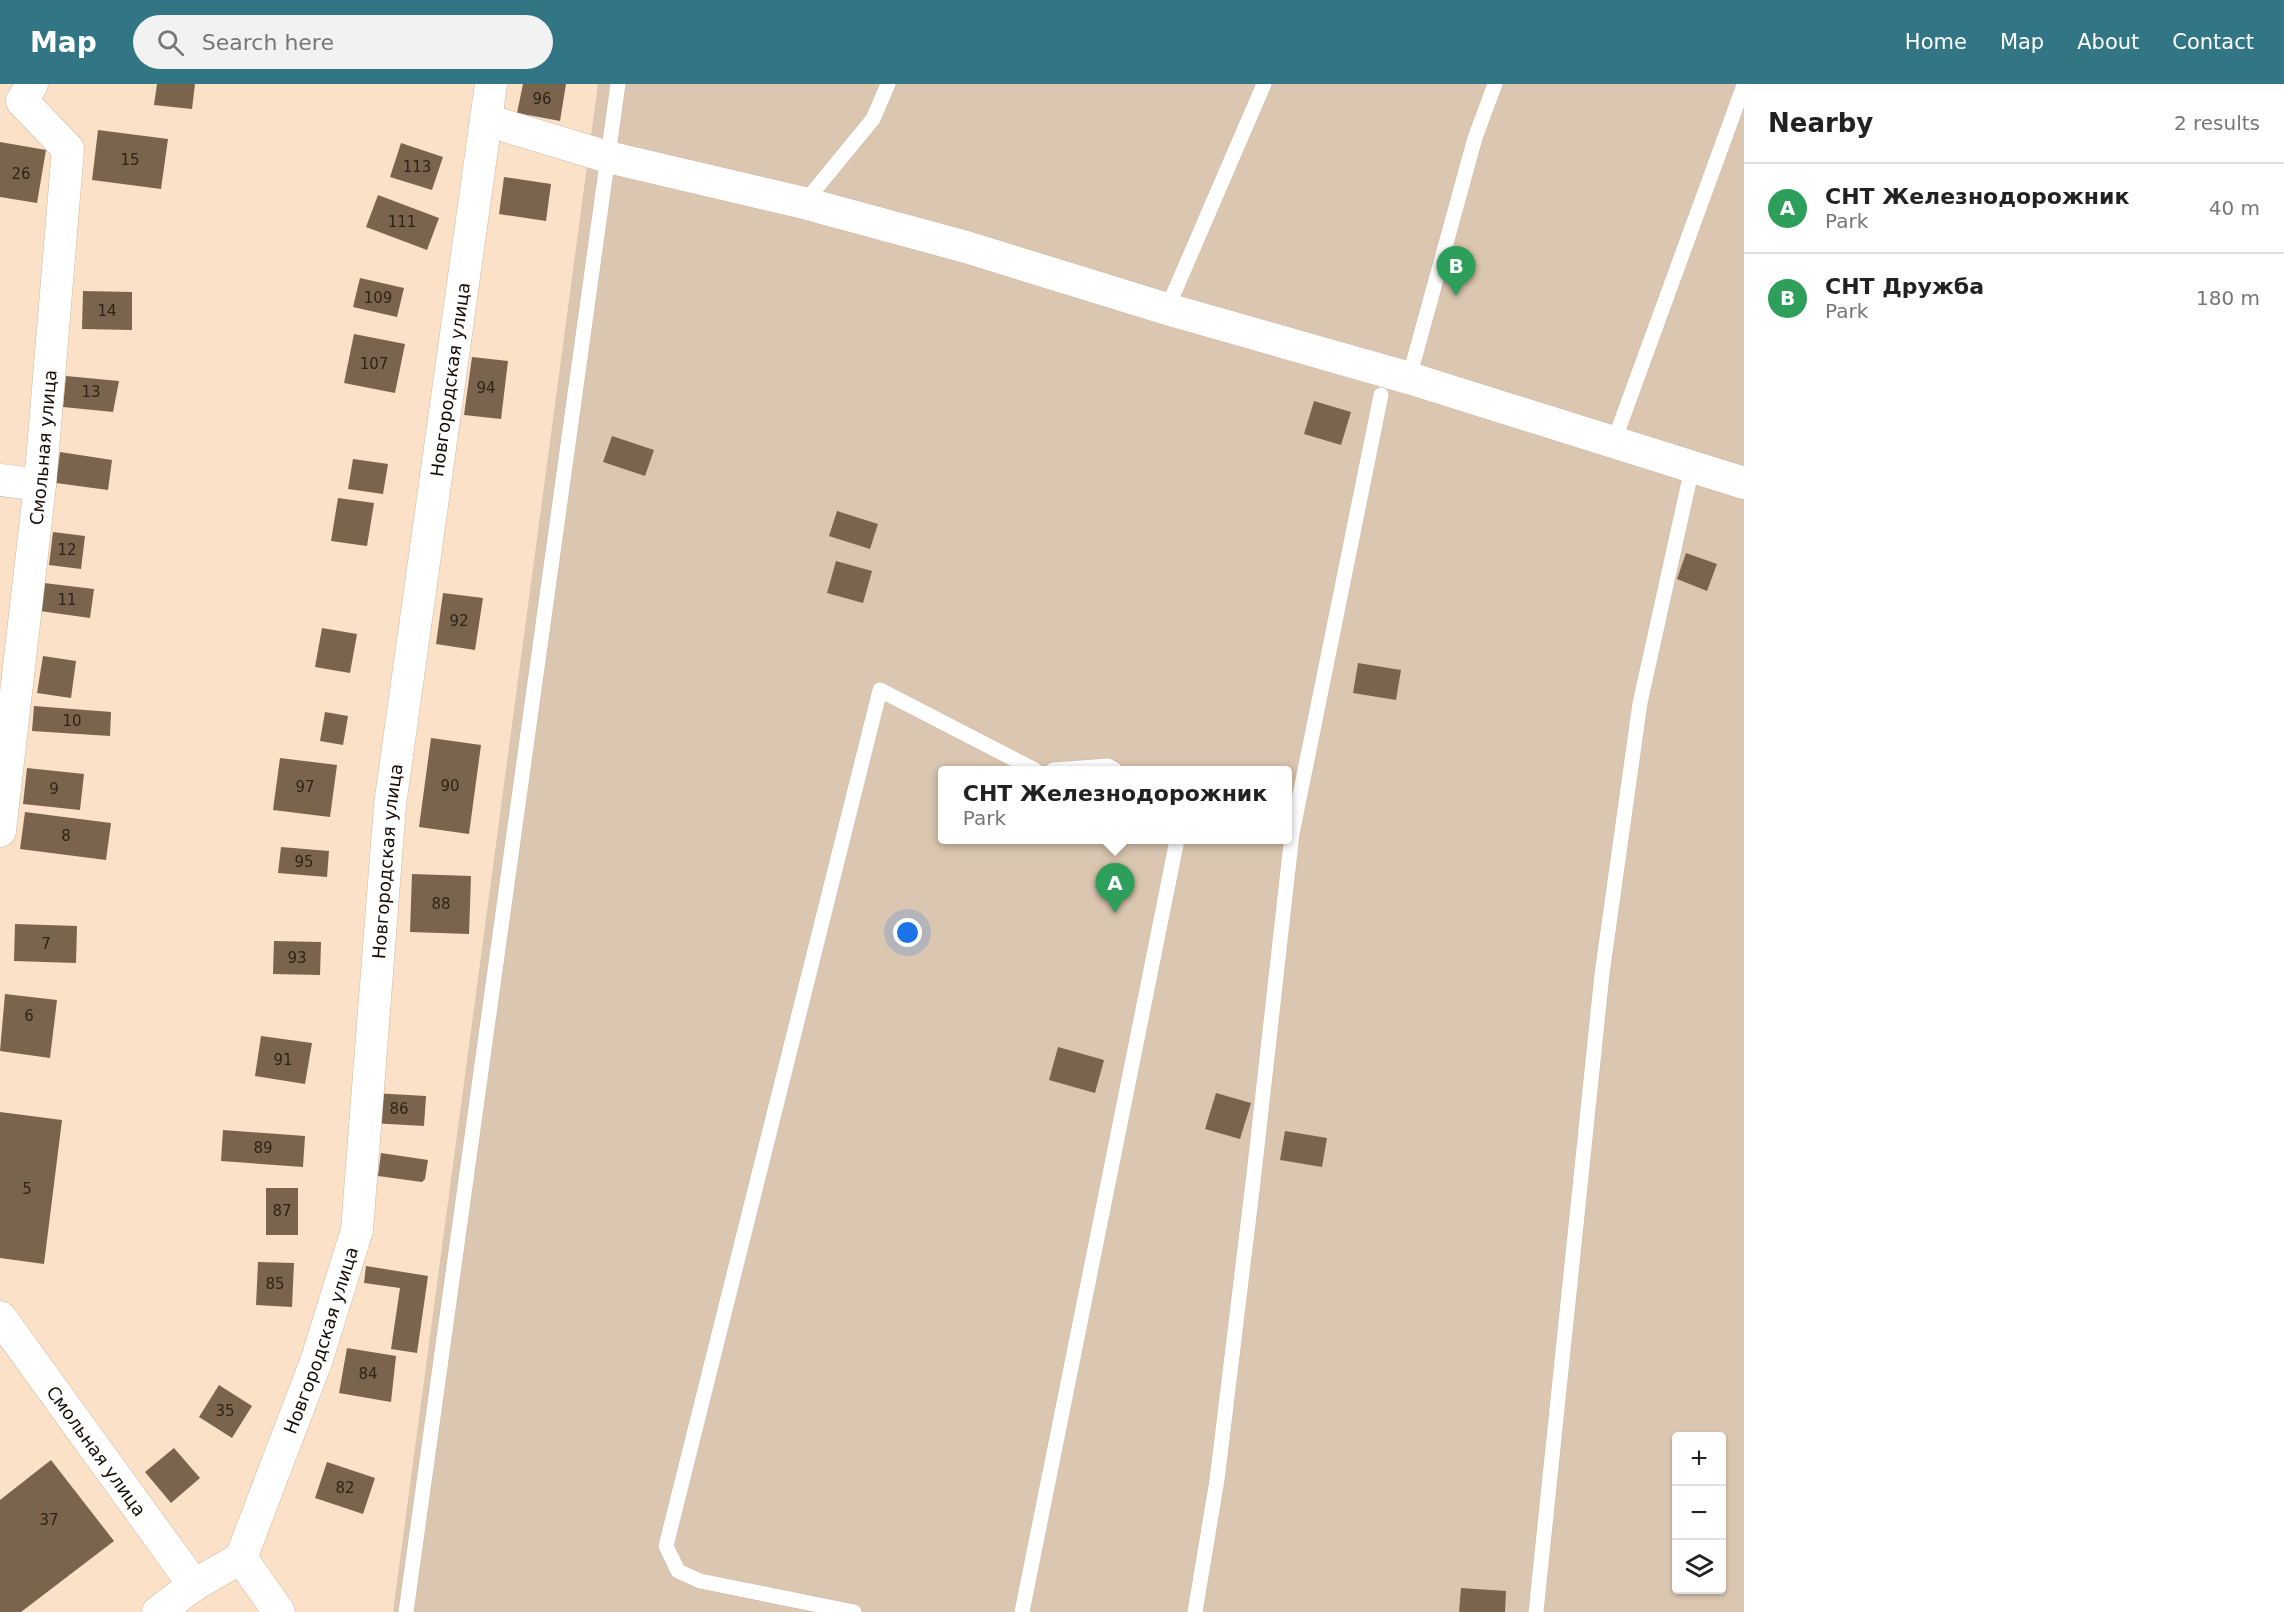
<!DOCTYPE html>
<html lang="en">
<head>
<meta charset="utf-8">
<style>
  body { margin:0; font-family:"DejaVu Sans",sans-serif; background:#f2f2f2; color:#222 }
  .controls { position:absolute; right:18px; bottom:18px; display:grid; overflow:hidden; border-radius:6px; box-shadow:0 2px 4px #0004 }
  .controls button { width:54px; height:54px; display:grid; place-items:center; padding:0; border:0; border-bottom:2px solid #e0e0e0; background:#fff; color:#222; font:30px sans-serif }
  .you { position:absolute; left:908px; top:849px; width:21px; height:21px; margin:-15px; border:4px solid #fff; border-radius:50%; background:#1a73e8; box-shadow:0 0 0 9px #1a73e833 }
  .badge { display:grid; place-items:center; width:39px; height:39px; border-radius:50%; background:#327686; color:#fff; font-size:20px; font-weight:700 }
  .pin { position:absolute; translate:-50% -50px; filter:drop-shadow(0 2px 3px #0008) }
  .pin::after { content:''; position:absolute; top:32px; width:21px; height:18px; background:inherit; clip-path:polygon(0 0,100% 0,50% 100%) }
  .popup { position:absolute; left:938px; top:682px; width:354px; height:78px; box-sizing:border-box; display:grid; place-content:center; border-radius:6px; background:#fff; filter:drop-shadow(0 2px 4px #0005); font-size:20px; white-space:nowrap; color:#767676 }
  .popup b { font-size:22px; color:#222 }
  .popup::after { content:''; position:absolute; left:50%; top:100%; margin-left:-12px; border:12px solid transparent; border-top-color:#fff }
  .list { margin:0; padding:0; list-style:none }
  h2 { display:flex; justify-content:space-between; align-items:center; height:78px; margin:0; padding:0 24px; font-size:26px }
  h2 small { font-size:20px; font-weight:400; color:#767676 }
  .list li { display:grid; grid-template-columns:39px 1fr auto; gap:18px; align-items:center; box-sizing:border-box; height:90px; padding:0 24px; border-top:2px solid #e0e0e0 }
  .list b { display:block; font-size:22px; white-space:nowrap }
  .list p { margin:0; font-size:20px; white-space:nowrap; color:#767676 }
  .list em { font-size:20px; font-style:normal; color:#767676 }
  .icon { flex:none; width:33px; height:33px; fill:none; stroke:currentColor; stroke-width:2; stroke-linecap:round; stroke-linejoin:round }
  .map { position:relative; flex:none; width:1744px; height:1528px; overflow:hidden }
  header { display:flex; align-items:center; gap:36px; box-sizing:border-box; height:84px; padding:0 30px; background:#327686; color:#fff }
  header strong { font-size:28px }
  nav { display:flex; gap:33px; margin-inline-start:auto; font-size:21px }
  .search { width:420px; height:54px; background:#f2f2f2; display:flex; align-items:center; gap:15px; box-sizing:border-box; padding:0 21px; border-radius:33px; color:#767676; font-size:22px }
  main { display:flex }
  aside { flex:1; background:#fff }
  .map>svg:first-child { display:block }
</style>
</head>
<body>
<header>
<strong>Map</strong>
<div class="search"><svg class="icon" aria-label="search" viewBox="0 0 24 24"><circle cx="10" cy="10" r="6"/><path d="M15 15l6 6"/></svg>Search here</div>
<nav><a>Home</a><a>Map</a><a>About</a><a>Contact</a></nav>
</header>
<main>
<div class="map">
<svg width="1744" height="1528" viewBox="0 0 1744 1528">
  <rect width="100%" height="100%" fill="#fbe1c8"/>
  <path fill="#dbc6b1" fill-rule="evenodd" d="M598 0H1744V1528H393ZM942 686H1288V756H942ZM1676 1352H1722V1506H1676Z"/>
  <g fill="#7a644d">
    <path d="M157 0H195L192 25 154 21Z"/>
    <path d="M523 0H566L560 37 517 29Z"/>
    <path d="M98 46 168 55 161 105 92 96Z"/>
    <path d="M0 58 46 66 37 119 0 113Z"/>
    <path d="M401 59 443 73 432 106 390 93Z"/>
    <path d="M504 93 551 100 546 137 499 130Z"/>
    <path d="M378 111 439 134 427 166 366 143Z"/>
    <path d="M360 194 404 204 397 233 353 223Z"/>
    <path d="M83 207 132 208V246L82 245Z"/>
    <path d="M354 250 405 260 395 309 344 299Z"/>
    <path d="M472 273 508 277 501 335 464 331Z"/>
    <path d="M66 292 119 297 113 328 63 323Z"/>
    <path d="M1314 317 1351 328 1341 361 1304 350Z"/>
    <path d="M612 352 654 366 645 392 603 378Z"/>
    <path d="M60 368 112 376 108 406 56 399Z"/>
    <path d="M353 375 388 380 383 410 348 405Z"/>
    <path d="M338 414 374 419 367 462 331 457Z"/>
    <path d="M837 427 878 440 870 465 829 452Z"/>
    <path d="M53 448 85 452 81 485 49 481Z"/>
    <path d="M1686 469 1717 480 1707 507 1677 495Z"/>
    <path d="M836 477 872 487 863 519 827 509Z"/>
    <path d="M44 499 94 505 90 534 40 527Z"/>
    <path d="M443 509 483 514 475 566 436 560Z"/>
    <path d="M322 544 357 550 350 589 315 583Z"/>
    <path d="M43 572 76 577 71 614 37 609Z"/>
    <path d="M1358 579 1401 586 1396 616 1353 609Z"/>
    <path d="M34 622 111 628 110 652 32 647Z"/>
    <path d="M325 628 348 632 343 661 320 657Z"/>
    <path d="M431 654 481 661 469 750 419 743Z"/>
    <path d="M280 674 337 681 330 733 273 726Z"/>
    <path d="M27 684 84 690 80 726 23 720Z"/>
    <path d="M25 728 111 739 106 776 20 765Z"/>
    <path d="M281 763 329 767 327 793 278 789Z"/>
    <path d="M412 790 471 792 469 850 410 848Z"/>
    <path d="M15 840 77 842 76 879 14 877Z"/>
    <path d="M274 857 321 858 320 891 273 890Z"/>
    <path d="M5 910 57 916 50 974 0 967Z"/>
    <path d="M261 952 312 959 305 1000 255 992Z"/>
    <path d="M1058 963 1104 976 1095 1009 1049 996Z"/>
    <path d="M373 1009 426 1012 424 1042 371 1039Z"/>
    <path d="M1216 1009 1251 1019 1240 1055 1205 1045Z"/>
    <path d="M0 1028 62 1036 44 1180 0 1174Z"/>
    <path d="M223 1046 305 1052 303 1083 221 1077Z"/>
    <path d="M1285 1047 1327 1054 1322 1083 1280 1076Z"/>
    <path d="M381 1069 428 1076 425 1095 422 1098 378 1092Z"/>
    <rect x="266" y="1104" width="32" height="47"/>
    <path d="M258 1178 294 1179 292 1223 256 1221Z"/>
    <path d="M366 1182 428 1192 417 1269 391 1265 400 1204 364 1199Z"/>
    <path d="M347 1264 396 1272 391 1318 339 1309Z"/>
    <path d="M219 1301 252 1322 232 1354 199 1333Z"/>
    <path d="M174 1364 200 1394 171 1419 145 1388Z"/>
    <path d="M51 1376 114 1457 21 1528H0V1416Z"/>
    <path d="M327 1378 375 1394 363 1430 315 1414Z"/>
    <path d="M1461 1504 1506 1507 1505 1528H1459Z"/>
  </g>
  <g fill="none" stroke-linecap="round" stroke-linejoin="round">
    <g stroke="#d1b89f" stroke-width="16">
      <g id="lane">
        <path d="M804 119 873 35 888 0"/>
        <path d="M1167 225 1264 0"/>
        <path d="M1409 294 1475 54 1495 0"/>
        <path d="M1613 360 1744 1"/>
        <path d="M1053 686 1108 682 1115 686"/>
        <path d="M406 1528 618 0"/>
        <path d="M854 1528 700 1497 678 1487 666 1462 880 606 1035 686"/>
        <path d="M1022 1528 1177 756"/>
        <path d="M1195 1528 1217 1396 1254 1090 1292 750 1381 311"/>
        <path d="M1536 1528 1602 890 1640 619 1692 384"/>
      </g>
    </g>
    <g stroke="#d1b89f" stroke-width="33">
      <g id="street">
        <path d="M486 36 608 73 804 119 966 163 1167 225 1409 294 1744 399"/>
        <path d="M0 396 40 401"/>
        <path id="s1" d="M0 747 40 401 68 65 22 17 32 0"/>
        <path id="s2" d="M0 1233 194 1501"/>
        <path id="s3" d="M241 1474 317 1275 357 1146 390 721 491 0"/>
        <path d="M241 1474 279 1528"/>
        <path d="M158 1528 194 1501 241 1474"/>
      </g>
    </g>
    <use href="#lane" stroke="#fff" stroke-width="15"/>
    <use href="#street" stroke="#fff" stroke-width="32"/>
  </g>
  <g text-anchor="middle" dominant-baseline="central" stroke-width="4.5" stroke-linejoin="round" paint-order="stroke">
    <g font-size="15" fill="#2e2317">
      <text x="542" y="15">96</text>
      <text x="130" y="76">15</text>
      <text x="417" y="83">113</text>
      <text x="21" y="90">26</text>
      <text x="402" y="138">111</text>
      <text x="378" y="214">109</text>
      <text x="107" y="227">14</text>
      <text x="374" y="280">107</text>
      <text x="486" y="304">94</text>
      <text x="91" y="308">13</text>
      <text x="67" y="466">12</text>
      <text x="67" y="516">11</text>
      <text x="459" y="537">92</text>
      <text x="72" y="637">10</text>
      <text x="450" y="702">90</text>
      <text x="305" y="703">97</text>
      <text x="54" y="705">9</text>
      <text x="66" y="752">8</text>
      <text x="304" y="778">95</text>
      <text x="441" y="820">88</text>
      <text x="46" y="860">7</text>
      <text x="297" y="874">93</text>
      <text x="29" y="932">6</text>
      <text x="283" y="976">91</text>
      <text x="399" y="1025">86</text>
      <text x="263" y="1064">89</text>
      <text x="27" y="1105">5</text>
      <text x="282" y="1127">87</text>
      <text x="275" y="1200">85</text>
      <text x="368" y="1290">84</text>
      <text x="225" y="1327">35</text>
      <text x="345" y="1404">82</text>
      <text x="49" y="1436">37</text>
    </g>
    <g font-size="18" fill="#150d05" stroke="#fcf1e7">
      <text stroke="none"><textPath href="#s3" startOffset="1204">Новгородская улица</textPath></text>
      <text stroke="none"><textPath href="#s1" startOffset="386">Смольная улица</textPath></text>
      <text stroke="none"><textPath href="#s3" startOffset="718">Новгородская улица</textPath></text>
      <text stroke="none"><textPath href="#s3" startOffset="232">Новгородская улица</textPath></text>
      <text stroke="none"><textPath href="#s2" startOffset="165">Смольная улица</textPath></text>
    </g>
  </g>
</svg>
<div class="controls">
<button>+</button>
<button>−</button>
<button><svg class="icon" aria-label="layers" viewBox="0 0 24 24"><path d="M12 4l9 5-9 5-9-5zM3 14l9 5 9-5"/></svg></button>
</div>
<div class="you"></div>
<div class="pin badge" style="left:1115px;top:829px;background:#2e9e5b">A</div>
<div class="popup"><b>СНТ Железнодорожник</b>Park</div>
<div class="pin badge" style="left:1456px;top:212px;background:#2e9e5b">B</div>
</div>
<aside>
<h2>Nearby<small>2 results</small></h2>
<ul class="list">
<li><span class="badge" style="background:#2e9e5b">A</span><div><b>СНТ Железнодорожник</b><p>Park</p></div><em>40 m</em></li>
<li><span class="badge" style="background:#2e9e5b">B</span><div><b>СНТ Дружба</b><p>Park</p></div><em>180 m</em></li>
</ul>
</aside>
</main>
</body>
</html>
